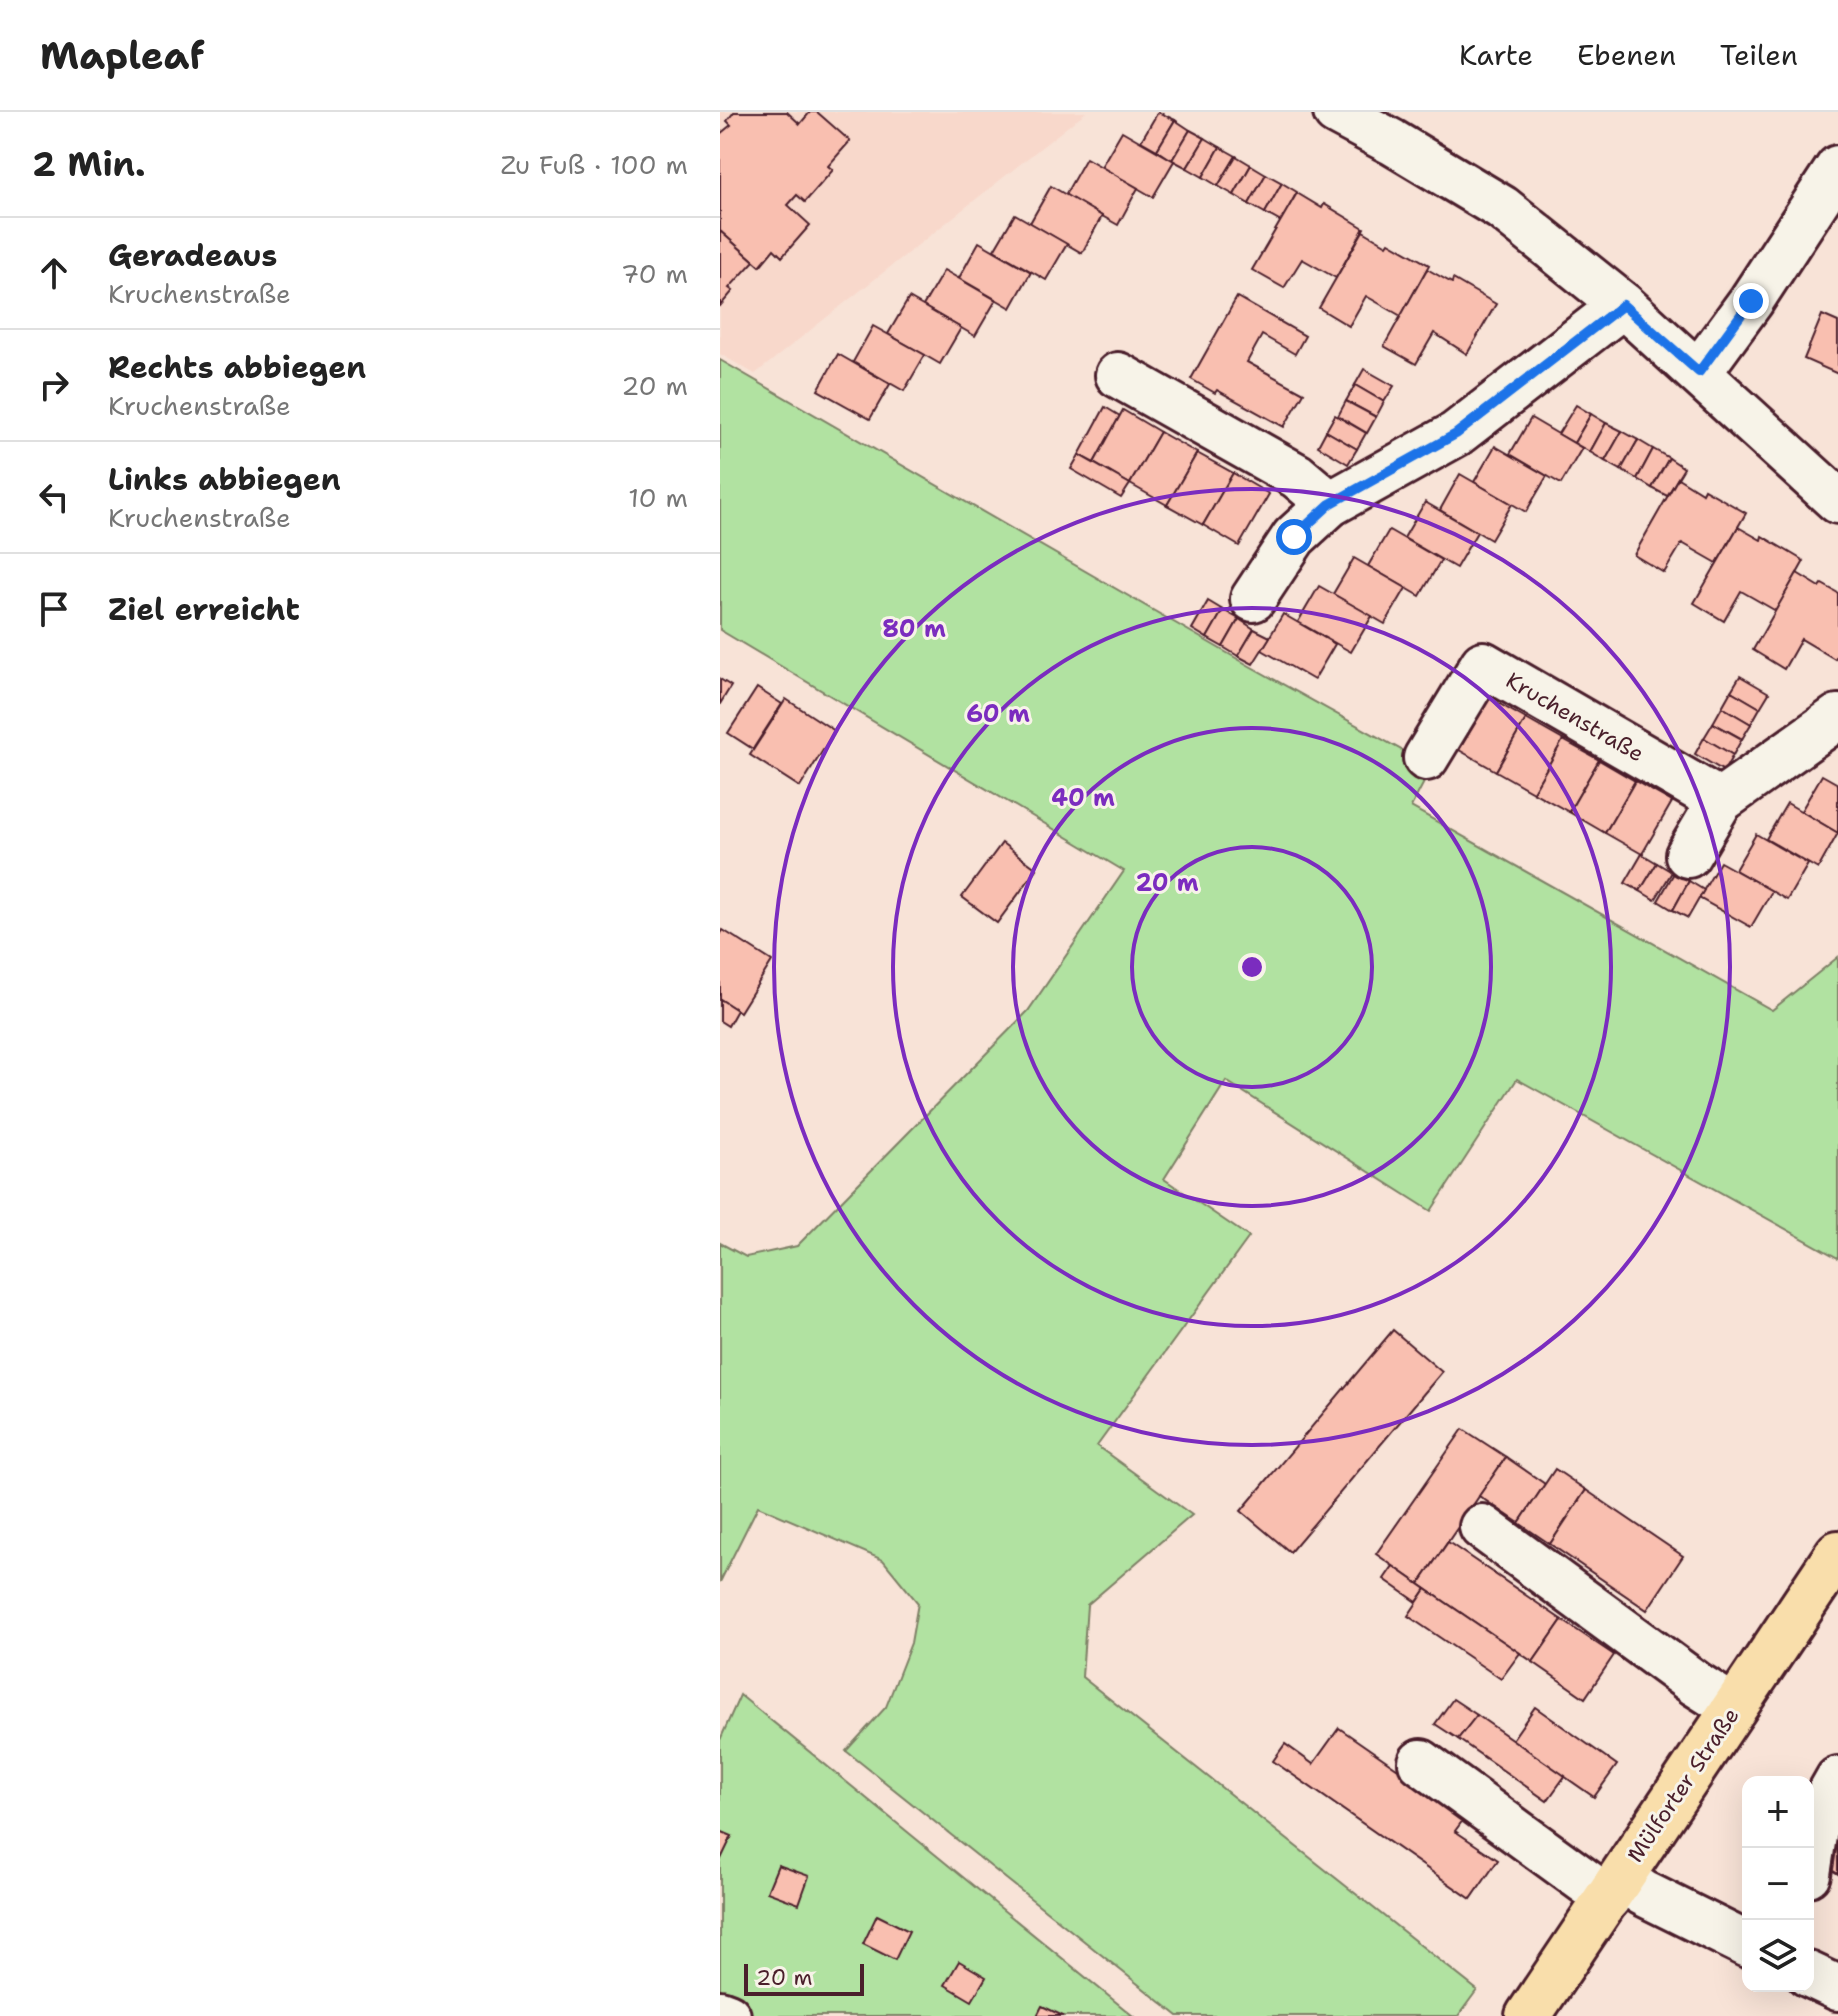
<!DOCTYPE html>
<html lang="de">
<head>
<meta charset="utf-8">
<style>
  body { margin:0; font-family:"Shantell Sans",sans-serif; background:#f6f6f6; color:#222 }
  .controls { position:absolute; right:24px; bottom:24px; display:grid; overflow:hidden; border-radius:16px; box-shadow:0 8px 32px #0002 }
  .controls button { width:72px; height:72px; display:grid; place-items:center; padding:0; border:0; border-bottom:2px solid #e0e0e0; background:#fff; color:#222; font:40px sans-serif }
  .scale { position:absolute; left:24px; bottom:20px; width:120px; box-sizing:border-box; padding-left:8px; border:4px solid #4a1f2b; border-top:0; font-size:22px; line-height:28px; white-space:nowrap; color:#4a1f2b; -webkit-text-stroke:6px #f7f3e8; paint-order:stroke }
  .stop { position:absolute; width:24px; height:24px; margin:-18px; border:6px solid #1a73e8; border-radius:50%; background:#fff }
  .stop.end { background:#1a73e8; border-color:#fff; box-shadow:0 2px 8px #0008 }
  .list { margin:0; padding:0; list-style:none }
  h2 { display:flex; justify-content:space-between; align-items:center; height:104px; margin:0; padding:0 32px; font-size:34px }
  h2 small { font-size:26px; font-weight:400; color:#767676 }
  .list li { display:grid; grid-template-columns:52px 1fr auto; gap:24px; align-items:center; box-sizing:border-box; height:112px; padding:0 32px; border-top:2px solid #e0e0e0 }
  .list b { display:block; font-size:30px; white-space:nowrap }
  .list p { margin:0; font-size:26px; white-space:nowrap; color:#767676 }
  .list em { font-size:26px; font-style:normal; color:#767676 }
  .icon { flex:none; width:44px; height:44px; fill:none; stroke:currentColor; stroke-width:2; stroke-linecap:round; stroke-linejoin:round }
  .map { position:relative; flex:none; width:1118px; height:1904px; overflow:hidden }
  header { display:flex; align-items:center; gap:48px; box-sizing:border-box; height:112px; padding:0 40px; background:#fff; border-bottom:2px solid #e0e0e0 }
  header strong { font-size:38px }
  nav { display:flex; gap:44px; margin-inline-start:auto; font-size:28px }
  main { display:flex }
  aside { flex:1; background:#fff }
  .map>svg:first-child { display:block }
</style>
</head>
<body>
<header>
<strong>Mapleaf</strong>
<nav><a>Karte</a><a>Ebenen</a><a>Teilen</a></nav>
</header>
<main>
<aside>
<h2>2 Min.<small>Zu Fuß · 100 m</small></h2>
<ul class="list">
<li><svg class="icon" aria-label="ahead" viewBox="0 0 24 24"><path d="M12 20V5M6 11l6-6 6 6"/></svg><div><b>Geradeaus</b><p>Kruchenstraße</p></div><em>70 m</em></li>
<li><svg class="icon" aria-label="right" viewBox="0 0 24 24"><path d="M7 20v-9h11M14 6l5 5-5 5"/></svg><div><b>Rechts abbiegen</b><p>Kruchenstraße</p></div><em>20 m</em></li>
<li><svg class="icon" aria-label="left" viewBox="0 0 24 24"><path d="M17 20v-9H6M10 6l-5 5 5 5"/></svg><div><b>Links abbiegen</b><p>Kruchenstraße</p></div><em>10 m</em></li>
<li><svg class="icon" aria-label="arrive" viewBox="0 0 24 24"><path d="M6 21V4h12l-3 4 3 4H6"/></svg><div><b>Ziel erreicht</b></div></li>
</ul>
</aside>
<div class="map">
<svg width="1118" height="1904" viewBox="0 0 1118 1904">
  <rect width="100%" height="100%" fill="#f8e3d7"/>
  <filter id="ink" filterUnits="userSpaceOnUse"><feTurbulence type="fractalNoise" baseFrequency=".0125" numOctaves="2"/><feDisplacementMap in="SourceGraphic" scale="16" xChannelSelector="R" yChannelSelector="G"/><feConvolveMatrix kernelMatrix="1 2 1 2 8 2 1 2 1" color-interpolation-filters="sRGB"/></filter>
  <g filter="url(#ink)">
    <path fill="#f8d8cb" d="M0 0H366L35 262 0 242Z"/>
    <g fill="#b1e2a1" stroke="#7e8066" stroke-width="2">
      <path d="M0 248 528 553 712 655 691 695 1052 898 1118 845V1146L797 967 711 1099 506 969 444 1067 529 1125 377 1334 472 1403 367 1493 362 1565 757 1878 738 1904H458L126 1639 166 1595 191 1531 198 1491 163 1448 38 1394 0 1470V1131L26 1145 77 1134 308 899 404 759 0 518Z"/>
      <path d="M20 1583 413 1904H0V1628Z"/>
    </g>
    <g fill="#f9bfb0" stroke="#4a1f2b" stroke-width="2">
      <path d="M14 0H67L80 12 90 0H97L130 29 108 54 113 58 85 90 77 83 68 93 90 113 62 145 54 137 40 154 0 119V22L11 13 7 9Z"/>
      <path d="M438 0 455 8 437 38 421 29Z"/>
      <path d="M455 8 470 18 452 48 437 38Z"/>
      <path d="M470 18 485 26 467 56 452 48Z"/>
      <path d="M402 19 454 49 433 85 381 55Z"/>
      <path d="M485 26 500 35 483 65 467 56Z"/>
      <path d="M500 35 516 44 498 74 483 65Z"/>
      <path d="M516 44 531 53 514 83 498 74Z"/>
      <path d="M366 46 418 76 398 113 345 83Z"/>
      <path d="M531 53 546 62 529 92 514 83Z"/>
      <path d="M546 62 562 71 545 101 529 92Z"/>
      <path d="M562 71 577 80 561 110 545 101Z"/>
      <path d="M331 74 382 104 362 141 310 111Z"/>
      <path d="M577 81 602 96 604 92 644 116 616 166 582 147 564 176 532 158Z"/>
      <path d="M295 102 347 132 326 168 274 138Z"/>
      <path d="M0 119 34 149 9 176 13 179 0 194Z"/>
      <path d="M643 119 667 133 669 130 709 153 681 204 646 184 629 214 599 196Z"/>
      <path d="M259 130 311 160 291 196 239 166Z"/>
      <path d="M707 157 732 171 733 167 776 192 747 242 714 221 696 252 664 234Z"/>
      <path d="M224 158 276 188 255 224 203 194Z"/>
      <path d="M517 185 585 224 575 242 542 223 527 250 584 281 564 315 497 278 495 281 471 267Z"/>
      <path d="M189 186 241 216 220 252 168 222Z"/>
      <path d="M1102 203 1118 210V262L1084 247Z"/>
      <path d="M153 214 205 243 184 279 133 250Z"/>
      <path d="M118 242 170 272 150 307 98 278Z"/>
      <path d="M644 257 674 274 664 290 635 273Z"/>
      <path d="M635 273 664 290 656 305 626 289Z"/>
      <path d="M626 289 656 305 647 321 618 304Z"/>
      <path d="M856 293 871 302 854 331 838 322Z"/>
      <path d="M385 295 400 304 374 351 359 343Z"/>
      <path d="M403 298 440 320 410 372 374 351Z"/>
      <path d="M871 302 886 311 870 340 854 331Z"/>
      <path d="M615 303 646 321 637 337 606 319Z"/>
      <path d="M811 306 862 336 841 372 790 342Z"/>
      <path d="M886 311 902 319 885 349 870 340Z"/>
      <path d="M606 319 637 337 628 352 598 334Z"/>
      <path d="M902 319 918 328 901 358 885 349Z"/>
      <path d="M440 320 477 341 447 393 410 372Z"/>
      <path d="M918 328 933 337 917 367 901 358Z"/>
      <path d="M775 334 827 364 806 400 754 370Z"/>
      <path d="M933 337 949 346 932 376 917 367Z"/>
      <path d="M477 341 513 361 483 413 447 393Z"/>
      <path d="M359 343 410 372 401 386 351 357Z"/>
      <path d="M949 346 964 356 947 384 932 376Z"/>
      <path d="M513 361 549 382 519 434 483 413Z"/>
      <path d="M740 362 792 392 771 428 720 398Z"/>
      <path d="M958 366 982 381 984 377 1026 401 997 451 962 431 944 461 914 443Z"/>
      <path d="M705 390 757 420 736 456 684 426Z"/>
      <path d="M1018 415 1041 428 1042 424 1084 449 1056 499 1021 479 1004 509 974 491Z"/>
      <path d="M669 418 721 448 700 484 648 454Z"/>
      <path d="M634 446 686 476 665 512 613 482Z"/>
      <path d="M1077 461 1100 475 1102 472 1118 481V541L1115 547 1081 527 1064 557 1033 538Z"/>
      <path d="M599 474 652 504 631 540 578 510Z"/>
      <path d="M488 489 503 498 487 526 472 517Z"/>
      <path d="M503 498 519 507 503 535 487 526Z"/>
      <path d="M563 502 615 532 594 568 542 538Z"/>
      <path d="M519 507 534 517 518 544 503 535Z"/>
      <path d="M534 517 550 525 533 552 518 544Z"/>
      <path d="M1020 564 1049 581 1040 596 1011 579Z"/>
      <path d="M0 567 11 574 0 592Z"/>
      <path d="M37 576 62 592 33 637 8 621Z"/>
      <path d="M1011 579 1040 596 1031 612 1002 595Z"/>
      <path d="M769 586 806 607 776 659 739 638Z"/>
      <path d="M66 587 115 619 80 675 30 643Z"/>
      <path d="M1002 595 1031 612 1022 627 993 611Z"/>
      <path d="M806 607 843 628 813 680 776 659Z"/>
      <path d="M993 611 1022 627 1013 643 984 626Z"/>
      <path d="M984 626 1013 643 1004 659 975 642Z"/>
      <path d="M843 628 879 648 849 700 813 680Z"/>
      <path d="M879 648 915 669 885 721 849 700Z"/>
      <path d="M1102 663 1118 672V721L1081 699Z"/>
      <path d="M915 669 952 690 922 742 885 721Z"/>
      <path d="M1067 691 1118 721 1098 757 1046 727Z"/>
      <path d="M1036 722 1088 752 1067 788 1015 758Z"/>
      <path d="M282 731 317 757 277 811 242 785Z"/>
      <path d="M922 742 937 751 920 779 905 771Z"/>
      <path d="M1000 750 1052 779 1031 815 979 786Z"/>
      <path d="M937 751 952 760 935 788 920 779Z"/>
      <path d="M954 761 969 769 953 798 938 789Z"/>
      <path d="M969 769 984 778 968 806 953 798Z"/>
      <path d="M3 818 52 849 20 900 0 887V823Z"/>
      <path d="M0 887 17 898 8 914 0 909Z"/>
      <path d="M673 1218 722 1260 570 1440 521 1399Z"/>
      <path d="M743 1317 786 1345 699 1472 656 1442Z"/>
      <path d="M786 1345 825 1372 799 1411 759 1384Z"/>
      <path d="M835 1357 866 1378 830 1432 799 1411Z"/>
      <path d="M866 1378 963 1444 927 1498 830 1432Z"/>
      <path d="M728 1430 842 1508 813 1550 699 1472Z"/>
      <path d="M673 1454 706 1477 697 1490 664 1467Z"/>
      <path d="M706 1477 800 1541 781 1567 688 1504Z"/>
      <path d="M842 1508 894 1543 865 1586 813 1550Z"/>
      <path d="M733 1587 757 1603 738 1627 715 1612Z"/>
      <path d="M815 1595 897 1653 874 1685 792 1628Z"/>
      <path d="M757 1603 845 1664 827 1689 738 1627Z"/>
      <path d="M619 1616 746 1704 735 1719 778 1748 751 1787 553 1649 565 1632 593 1652Z"/>
      <path d="M0 1719 12 1724 0 1749Z"/>
      <path d="M1118 1731V1762L1104 1753Z"/>
      <path d="M58 1753 89 1764 79 1792 47 1780Z"/>
      <path d="M157 1803 189 1819 175 1848 143 1832Z"/>
      <path d="M239 1849 266 1865 252 1889 225 1873Z"/>
      <path d="M322 1894 343 1904H317Z"/>
    </g>
    <g fill="none" stroke-linecap="round" stroke-linejoin="round">
      <g stroke="#4a1f2b" stroke-width="50">
        <g id="minor">
          <path d="M616 0 672 30 782 96 903 193 1118 389"/>
          <path d="M979 260 1031 189 1118 56"/>
          <path d="M398 263 577 364 610 392"/>
          <path d="M533 487 574 425 610 392 736 322 903 193"/>
          <path d="M706 646 763 552 1000 689"/>
          <path d="M968 743 1000 689 1118 605"/>
          <path d="M762 1415 976 1572 1014 1596"/>
          <path d="M701 1650 888 1786"/>
          <path d="M1088 1762 1097 1704 1118 1667"/>
          <path d="M901 1766 923 1781 1028 1833"/>
          <path d="M1088 1862 1118 1876"/>
          <path d="M0 1901 8 1904"/>
        </g>
      </g>
      <g stroke="#4a1f2b" stroke-width="50">
        <path id="major" d="M808 1904 1118 1441"/>
      </g>
      <use href="#minor" stroke="#f7f3e8" stroke-width="44"/>
      <use href="#major" stroke="#f9deab" stroke-width="44"/>
    </g>
  </g>
  <g fill="none" stroke-linecap="round" stroke-linejoin="round" filter="url(#ink)">
    <path stroke="#1a73e8" stroke-width="10" d="M574 425 610 392 736 322 903 193 979 260 1031 189"/>
  </g>
  <g fill="none" stroke="#7b2cbf" stroke-width="4">
    <circle cx="532" cy="855" r="120"/>
    <circle cx="532" cy="855" r="239"/>
    <circle cx="532" cy="855" r="359"/>
    <circle cx="532" cy="855" r="478"/>
  </g>
  <g text-anchor="middle" dominant-baseline="central" stroke-width="6" stroke-linejoin="round" paint-order="stroke">
    <g font-size="22" fill="#4a1f2b" stroke="#f7f3e8">
      <text transform="translate(855 605) rotate(30)">Kruchenstraße</text>
      <text transform="translate(963 1673) rotate(-56)">Mülforter Straße</text>
    </g>
  </g>
  <circle cx="532" cy="855" r="12" fill="#7b2cbf" stroke="#f7f3e8" stroke-width="4"/>
  <g font-size="24" text-anchor="middle" font-weight="bold" fill="#7b2cbf" stroke="#f7f3e8" stroke-width="6" stroke-linejoin="round" paint-order="stroke">
    <text x="194" y="525">80 m</text>
    <text x="278" y="610">60 m</text>
    <text x="363" y="694">40 m</text>
    <text x="447" y="779">20 m</text>
  </g>
</svg>
<div class="controls">
<button>+</button>
<button>−</button>
<button><svg class="icon" aria-label="layers" viewBox="0 0 24 24"><path d="M12 4l9 5-9 5-9-5zM3 14l9 5 9-5"/></svg></button>
</div>
<div class="scale">20 m</div>
<div class="stop" style="left:574px;top:425px"></div>
<div class="stop end" style="left:1031px;top:189px"></div>
</div>
</main>
</body>
</html>
